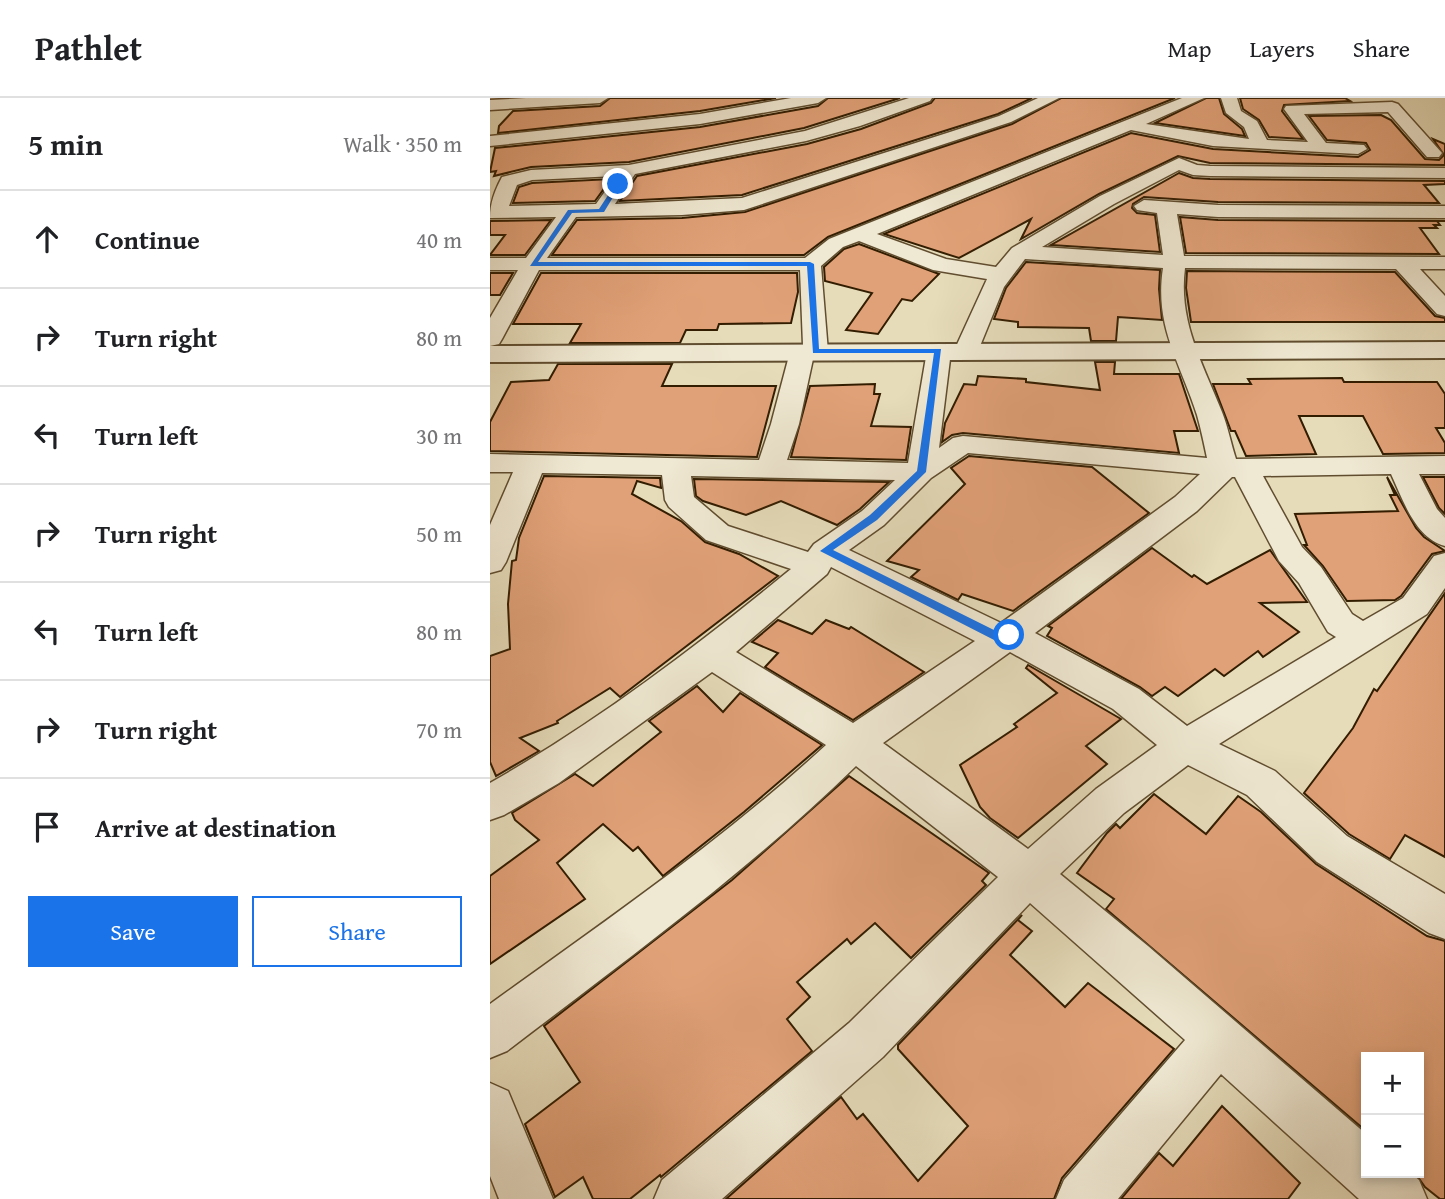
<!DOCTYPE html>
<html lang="en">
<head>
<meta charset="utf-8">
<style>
  body { margin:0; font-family:"Gentium Book Plus",serif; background:#f2f2f2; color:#202124 }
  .controls { position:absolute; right:21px; bottom:21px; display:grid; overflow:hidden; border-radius:0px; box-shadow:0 4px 10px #0003 }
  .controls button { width:63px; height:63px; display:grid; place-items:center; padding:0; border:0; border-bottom:2px solid #e0e0e0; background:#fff; color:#202124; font:35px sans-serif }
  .stop { position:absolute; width:21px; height:21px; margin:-16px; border:5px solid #1a73e8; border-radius:50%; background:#fff }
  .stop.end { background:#1a73e8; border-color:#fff; box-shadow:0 2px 7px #0008 }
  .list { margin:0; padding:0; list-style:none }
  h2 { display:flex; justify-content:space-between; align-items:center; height:91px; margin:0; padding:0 28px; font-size:30px }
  h2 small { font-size:23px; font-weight:400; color:#757577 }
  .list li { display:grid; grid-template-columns:46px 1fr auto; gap:21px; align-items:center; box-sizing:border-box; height:98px; padding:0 28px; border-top:2px solid #e0e0e0 }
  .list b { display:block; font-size:26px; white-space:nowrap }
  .list em { font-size:23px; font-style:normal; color:#757577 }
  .actions { display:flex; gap:14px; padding:21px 28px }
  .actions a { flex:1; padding:16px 0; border:2px solid #1a73e8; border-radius:0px; text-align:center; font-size:24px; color:#1a73e8 }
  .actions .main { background:#1a73e8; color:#fff }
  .icon { flex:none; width:38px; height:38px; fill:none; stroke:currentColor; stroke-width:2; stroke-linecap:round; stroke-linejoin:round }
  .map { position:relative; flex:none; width:955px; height:1101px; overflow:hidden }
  header { display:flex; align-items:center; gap:42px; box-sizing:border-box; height:98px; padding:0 35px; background:#fff; border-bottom:2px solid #e0e0e0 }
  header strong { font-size:33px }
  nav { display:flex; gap:38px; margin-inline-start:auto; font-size:24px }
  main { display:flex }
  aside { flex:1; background:#fff }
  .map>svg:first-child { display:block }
</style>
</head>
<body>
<header>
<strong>Pathlet</strong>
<nav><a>Map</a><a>Layers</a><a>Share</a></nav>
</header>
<main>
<aside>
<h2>5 min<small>Walk · 350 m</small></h2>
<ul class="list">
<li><svg class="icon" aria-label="ahead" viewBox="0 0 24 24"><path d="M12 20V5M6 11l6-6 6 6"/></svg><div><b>Continue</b></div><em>40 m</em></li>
<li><svg class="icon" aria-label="right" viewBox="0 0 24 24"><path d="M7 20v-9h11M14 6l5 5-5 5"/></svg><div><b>Turn right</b></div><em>80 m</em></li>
<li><svg class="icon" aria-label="left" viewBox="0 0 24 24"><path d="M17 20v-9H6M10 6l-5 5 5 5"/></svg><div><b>Turn left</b></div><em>30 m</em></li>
<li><svg class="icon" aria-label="right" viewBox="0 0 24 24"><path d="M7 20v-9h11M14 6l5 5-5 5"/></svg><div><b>Turn right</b></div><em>50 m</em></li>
<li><svg class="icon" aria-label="left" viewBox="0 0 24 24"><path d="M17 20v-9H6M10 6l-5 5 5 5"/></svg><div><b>Turn left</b></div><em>80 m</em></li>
<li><svg class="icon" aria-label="right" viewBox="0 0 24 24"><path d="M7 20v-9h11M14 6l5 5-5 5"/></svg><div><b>Turn right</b></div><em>70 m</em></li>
<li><svg class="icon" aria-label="arrive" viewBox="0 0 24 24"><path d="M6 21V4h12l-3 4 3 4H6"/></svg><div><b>Arrive at destination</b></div></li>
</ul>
<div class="actions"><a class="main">Save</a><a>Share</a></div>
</aside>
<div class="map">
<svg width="955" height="1101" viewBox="0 0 955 1101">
  <rect width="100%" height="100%" fill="#e6dcba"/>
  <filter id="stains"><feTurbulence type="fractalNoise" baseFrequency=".00286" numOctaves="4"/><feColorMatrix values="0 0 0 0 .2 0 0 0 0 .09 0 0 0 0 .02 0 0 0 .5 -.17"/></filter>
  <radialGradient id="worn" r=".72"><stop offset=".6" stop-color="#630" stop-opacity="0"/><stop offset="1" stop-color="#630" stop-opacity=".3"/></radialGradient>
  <g fill="#e1a178" stroke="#331d01" stroke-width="2">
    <path d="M120 0H286L210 13 8 35 9 28 23 13 110 8Z"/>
    <path d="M338 0H410L314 30 139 64 41 69 4 78 6 73 0 74 5 50 210 29 328 8Z"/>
    <path d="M445 0H542L508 16 252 97 130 103 147 78 317 46 371 31 441 5Z"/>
    <path d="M571 0H685L338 139 314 157H62L87 122 192 120 255 114 522 26Z"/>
    <path d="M716 0H729L734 16 752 31 755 38 665 25Z"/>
    <path d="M750 0H855L860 3 794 7 792 13 813 41 779 39 769 22 753 11Z"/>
    <path d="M891 17 901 22 935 61 949 62 954 57 943 41 955 46V67L720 65 688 58 609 96 531 141 541 121 469 160 394 136 641 35 723 51 868 59 880 52 876 45 837 42 819 18Z"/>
    <path d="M689 75 703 80 720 81 955 83V86L934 87 949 105 728 104 654 99 643 106 642 110 647 115 665 117 670 154 561 147Z"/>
    <path d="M121 81 105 103 23 105 29 89 42 85Z"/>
    <path d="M690 119 728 122 955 123H947L950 127H944L947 130H930L949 156 696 155Z"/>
    <path d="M61 122 35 157H0L15 137H0V123Z"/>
    <path d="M369 146 449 176 422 203 412 201 388 236 356 232 382 195 335 183 334 169 354 151Z"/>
    <path d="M536 164 670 172 669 191 672 222 628 219 626 243H601L599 230 528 229V224L504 221 516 190Z"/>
    <path d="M697 173 905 174 945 218 955 220V224H701L696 190Z"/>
    <path d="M0 175H23L10 197H0Z"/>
    <path d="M51 175H307L308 194 301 225 229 226 227 232H196L190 245H80L91 226H23Z"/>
    <path d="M605 264H625L624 276H689L708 333H684L689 355 473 335 462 337 452 344 455 325 474 286 486 287 488 278 536 281V284L610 292Z"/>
    <path d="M68 266H182L172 288H286L267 359 0 353V324L21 284 59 282Z"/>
    <path d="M852 280 854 284H947L955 296V330H946L955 345V355L893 356 873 318H809L826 356 756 358 745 333H741L723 286H761L758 281Z"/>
    <path d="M385 286 384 296H390L381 328 421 329 416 362 301 359 320 288Z"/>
    <path d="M479 358 602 369 659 415 523 513 472 496 468 502 421 479 429 472 397 463 475 386 461 370Z"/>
    <path d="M54 378 170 380 171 390 147 383 142 396 191 423 215 444 249 456 288 478 130 599 120 590 67 623 68 625 30 640 49 653 6 678 0 664V558L20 551 18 506 22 463 26 462 29 440Z"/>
    <path d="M897 379 926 430 934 439 955 453 942 456 911 498 905 502 857 503 833 468 814 447H817L805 416 908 413 900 397H905Z"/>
    <path d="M933 379H955V416L949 410Z"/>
    <path d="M204 381 399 384 370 411 347 427 291 403 256 417 213 403 206 398Z"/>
    <path d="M662 450 702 479 704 477 717 486 780 452 817 504 770 505 809 534 773 559 768 553 734 578 725 571 688 598 675 589 662 598 650 589 557 538 562 530 558 528Z"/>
    <path d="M955 495V759L915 737 900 761 859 736 814 695 863 630 884 591 887 593Z"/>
    <path d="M288 522 322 536 336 522 359 531 361 529 434 574 363 622 275 569 288 555 262 544Z"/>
    <path d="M538 567 631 621 596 648 617 666 528 740 500 720 490 709 470 667 527 629 524 626 567 595 536 570Z"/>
    <path d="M207 588 233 614 250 595 332 647 254 714 173 778 148 749 143 753 113 726 67 765 95 801 0 866V778L49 742 25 722 22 715 85 676 103 688 171 634 159 623Z"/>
    <path d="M359 678 499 775 492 783 496 787 421 860 385 825 361 846 357 841 307 884 320 899 297 921 322 953 171 1079 170 1077 140 1101H103L93 1079 65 1099 35 1026 90 984 54 928 242 782Z"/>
    <path d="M664 696 716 736 748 698 771 714 826 766 937 838 955 843V1101H950L935 1089 925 1075H929V959H876V1033L616 811 624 801 587 775 617 735 626 726 630 730Z"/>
    <path d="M532 817 528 822 542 833 520 857 575 909 598 885 684 951 572 1080 564 1101H236L351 999 367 1021 373 1016 428 1083 478 1028 408 951V947Z"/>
    <path d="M732 1008 810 1085 798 1101H631L669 1055 683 1068Z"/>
  </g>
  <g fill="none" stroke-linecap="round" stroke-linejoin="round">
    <g stroke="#604d2f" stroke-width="3">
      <g id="minor">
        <path d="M36 0H118L110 5 0 12V2Z"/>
        <path d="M301 0H336L328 5 210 26 0 48V38L210 16Z"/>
        <path d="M419 0H442L440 3 370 28 316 43 145 76 125 106 252 100 457 35 509 18 548 0H569L521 24 254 112 192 117 86 119 57 160H315L339 141 692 0H714L656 26 759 41 754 29 736 15 731 0H747L751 13 767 23 777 42 818 44 794 11 796 8 902 4 908 6 952 55 949 59H937L898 14 814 16 836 45 874 47 877 51 868 56 723 48 641 32 387 136 456 161 506 169 522 150 610 98 689 60 707 67 720 68 955 70V80L720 78 703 77 689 72 624 106 552 149 673 157 667 115 647 112 644 108 654 102 728 107 955 108V120L728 119 687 116 694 158 955 159V171H930L955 198V218L947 216 906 171 695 170C688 224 713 266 732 314 738 329 741 346 746 361L955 358V376H929L947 411 955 420V448C925 440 913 402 901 376L773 378 812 449 831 469 862 516 873 523 913 500 944 458 955 455V490L937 516 729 646 785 673 857 738 955 796V841L939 835 827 764 757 697 698 667 634 715 570 776 658 848 876 1036V1075H921L929 1082 937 1101H869L731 976 628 1101H566L574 1082 695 942 540 805 393 959 232 1101H164L172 1082 359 925 508 779 366 668C259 773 136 862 17 953L0 960V906C115 823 232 743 336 647L222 574 69 685 14 717 0 722V685C107 624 206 549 301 471L216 442 179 409 175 402 172 377 52 375 16 464 11 472 0 475V427L23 374H0V356L269 362 281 326 300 254 303 249 313 247 310 172H49L12 241 9 246 0 248V220L28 172H0V160H36L66 119 0 120C0 105 5 92 12 79L41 72 139 67 315 33ZM126 78 106 106 19 108 27 87 42 82ZM369 143 443 172 497 181 464 253 467 258 476 260 485 258 488 253 514 189 535 161 673 170C664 228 690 264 707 317 711 331 714 346 717 360L473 338 463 340 449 350 461 253 458 248 449 246 440 248 437 253 418 365 297 362 309 326 323 261 335 259 338 254 331 168 353 149ZM478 355 710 376 685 399 511 525 359 452 394 427 441 380ZM201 378 405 382 372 413 324 446 318 454 238 428 204 399ZM742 379H745L789 463 809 485 838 534 846 539 697 628 649 591 545 535 707 413ZM341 469 485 543 363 625 246 554 337 476ZM520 554 623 611 667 647 606 691 538 751 393 645Z"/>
        <path d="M0 985 18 993 63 1101H9L0 1078Z"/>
      </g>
    </g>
    <g stroke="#604d2f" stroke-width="4">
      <path id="tertiary" d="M955 244V260L0 264V248Z"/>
    </g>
    <use href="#minor" fill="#efe8d2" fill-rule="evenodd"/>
    <use href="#tertiary" fill="#efe8d2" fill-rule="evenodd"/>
  </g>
  <path fill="#1a73e8" d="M126 85 131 86 114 114 82 115 48 164H320L324 166 329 251H451L436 374 387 422 343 452 512 536 523 534V540L516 544H508L330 453 380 417 427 373 444 255H323L317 168H40L78 112 109 111Z"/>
  <rect width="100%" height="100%" filter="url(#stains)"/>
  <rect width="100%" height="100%" fill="url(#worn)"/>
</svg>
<div class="controls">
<button>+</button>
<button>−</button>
</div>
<div class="stop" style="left:519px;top:537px"></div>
<div class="stop end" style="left:128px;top:86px"></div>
</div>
</main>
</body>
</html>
